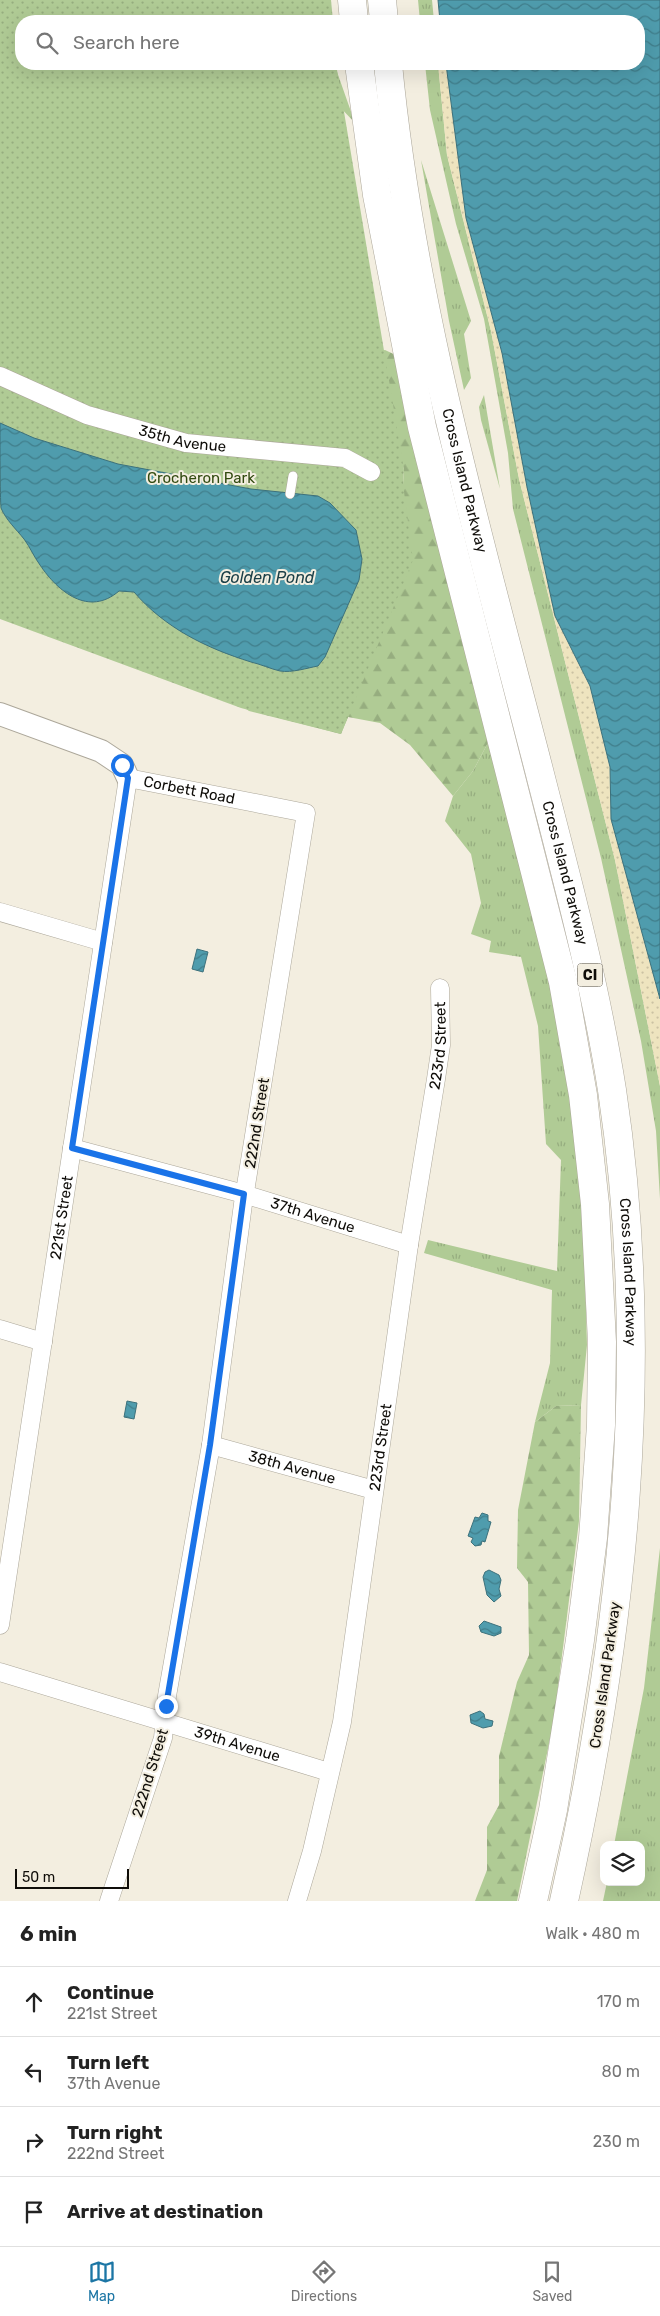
<!DOCTYPE html>
<html lang="en">
<head>
<meta charset="utf-8">
<style>
  body { margin:0; font-family:Rubik,sans-serif; background:#f6f6f6; color:#222 }
  .controls { position:absolute; right:15px; bottom:15px; display:grid; overflow:hidden; border-radius:10px; box-shadow:0 5px 20px #0002 }
  .controls button { width:45px; height:45px; display:grid; place-items:center; padding:0; border:0; border-bottom:1px solid #e0e0e0; background:#fff; color:#222; font:25px sans-serif }
  .scale { position:absolute; left:15px; bottom:12px; width:114px; box-sizing:border-box; padding-left:5px; border:2px solid #0f0d09; border-top:0; font-size:14px; line-height:18px; white-space:nowrap; color:#0f0d09; -webkit-text-stroke:4px #f3eee0; paint-order:stroke }
  .stop { position:absolute; width:15px; height:15px; margin:-11px; border:4px solid #1a73e8; border-radius:50%; background:#fff }
  .stop.end { background:#1a73e8; border-color:#fff; box-shadow:0 1px 5px #0008 }
  .list { margin:0; padding:0; list-style:none }
  h2 { display:flex; justify-content:space-between; align-items:center; height:65px; margin:0; padding:0 20px; font-size:21px }
  h2 small { font-size:16px; font-weight:400; color:#767676 }
  .list li { display:grid; grid-template-columns:32px 1fr auto; gap:15px; align-items:center; box-sizing:border-box; height:70px; padding:0 20px; border-top:1px solid #e0e0e0 }
  .list b { display:block; font-size:19px; white-space:nowrap }
  .list p { margin:0; font-size:16px; white-space:nowrap; color:#767676 }
  .list em { font-size:16px; font-style:normal; color:#767676 }
  .icon { flex:none; width:28px; height:28px; fill:none; stroke:currentColor; stroke-width:2; stroke-linecap:round; stroke-linejoin:round }
  .map { position:relative; flex:none; width:660px; height:1901px; overflow:hidden }
  .search { position:absolute; background:#fff; box-shadow:0 5px 20px #0002; left:15px; right:15px; top:15px; height:55px; display:flex; align-items:center; gap:12px; box-sizing:border-box; padding:0 18px; border-radius:20px; color:#767676; font-size:19px }
  .sheet { height:345px; background:#fff }
  nav { display:flex; justify-content:space-around; align-items:center; box-sizing:border-box; height:70px; border-top:1px solid #e0e0e0; background:#fff; font-size:14px; color:#767676 }
  nav a { display:grid; justify-items:center; gap:2px }
  nav .on { color:#1c76a5 }
  .map>svg:first-child { display:block }
</style>
</head>
<body>
<div class="map">
<svg width="660" height="1901" viewBox="0 0 660 1901">
  <defs>
    <pattern id="grass-tufts" width="24" height="20" patternUnits="userSpaceOnUse" patternTransform="scale(1.25)"><rect width="24" height="20" fill="#b0cb95"/><path d="M3 7l-1-3M5 7V3M7 7l1-3M15 17l-1-3M17 17v-4M19 17l1-3" fill="none" stroke="#96ad7f"/></pattern>
    <pattern id="forest-firs" width="22" height="20" patternUnits="userSpaceOnUse" patternTransform="scale(1.25)"><rect width="22" height="20" fill="#b0cb95"/><path d="M5 1l3.5 6h-7zM16 11l3.5 6h-7z" fill="#96ad7f"/></pattern>
    <pattern id="sand-dots" width="8" height="8" patternUnits="userSpaceOnUse" patternTransform="scale(1.25)"><rect width="8" height="8" fill="#eee4bf"/><path d="M2 2h.1M6 6h.1" fill="none" stroke="#cbc2a3" stroke-width="1.8" stroke-linecap="round"/></pattern>
    <pattern id="park-dots" width="8" height="8" patternUnits="userSpaceOnUse" patternTransform="scale(1.25)"><rect width="8" height="8" fill="#b0cb95"/><path d="M2 2h.1M6 6h.1" fill="none" stroke="#96ad7f" stroke-width="1.8" stroke-linecap="round"/></pattern>
    <pattern id="water-waves" width="16" height="10" patternUnits="userSpaceOnUse" patternTransform="scale(1.25)"><rect width="16" height="10" fill="#4f9cad"/><path d="M0 5q4-4 8 0t8 0" fill="none" stroke="#407e8b"/></pattern>
  </defs>
  <rect width="100%" height="100%" fill="#f3eee0"/>
  <g fill="url(#grass-tufts)">
    <path d="M418 0H432L434 21H420Z"/>
    <path d="M336 64V69L355 123 338 105Z"/>
    <path d="M425 64H438L447 155 491 331 519 479 615 860 660 1086V1199L656 1131 641 1041 601 858 513 509 508 453 484 319 456 224 430 110Z"/>
    <path d="M421 160 471 321 464 334 471 378 464 390 449 321Z"/>
    <path d="M484 395 500 489 481 420 479 407Z"/>
    <path d="M491 737 553 979 582 1171 587 1345 581 1405 556 1406 535 1422 550 1363 552 1290 424 1253 428 1240 557 1271 561 1160 546 1144 538 1026 521 957 489 952 491 941 471 934 481 903 471 854 445 821 453 796 473 771Z"/>
    <path d="M660 1548V1901H603L607 1882H641V1845H614L644 1688Z"/>
  </g>
  <g fill="url(#forest-firs)">
    <path d="M385 350 400 357 491 737 473 771 453 796 410 745 380 723 348 717 341 734 249 711 0 527 403 484 404 470 373 352Z"/>
    <path d="M581 1405 579 1521 554 1719 517 1901H475L487 1870V1827L499 1805V1756L517 1682 529 1655 528 1582 517 1568 518 1510 535 1422 556 1406Z"/>
  </g>
  <path fill="url(#sand-dots)" d="M438 64H446L466 218 502 353 555 616 590 686 610 767 611 819 660 999V1086L615 860 519 479 491 331 447 155Z"/>
  <path fill="url(#park-dots)" d="M0 0H331L333 21H21V64H336L404 470 403 484 413 560 341 734 241 708 0 619Z"/>
  <g fill="url(#water-waves)" stroke="#3c717c">
    <path d="M438 0H660V999L611 819 610 767 590 686 555 616 527 487 502 353 466 218 446 64H639V21H440Z"/>
    <path d="M0 423 34 438 118 464 251 489 318 496 330 503 356 530 362 559 359 580 325 657 318 666C307 668 292 673 280 671 271 669 260 664 251 662 206 648 165 628 134 592L119 591C89 617 58 592 40 565 34 557 30 547 24 539 16 529 6 520 1 508 0 498 0 438 0 423Z"/>
    <path d="M197 949 208 952 203 972 192 969Z"/>
    <path d="M127 1401 137 1403 134 1419 124 1417Z"/>
    <path d="M482 1513 488 1515V1521L491 1522 485 1542 482 1541 481 1545 475 1546 471 1542 473 1538 468 1536 475 1517 479 1518Z"/>
    <path d="M489 1570 499 1575 501 1580 499 1589 501 1596 494 1602 487 1595 483 1577 485 1572Z"/>
    <path d="M484 1621 501 1627V1633L494 1636 481 1632 479 1626Z"/>
    <path d="M480 1711 484 1714 485 1719 493 1721 492 1726 483 1728 471 1723 470 1715Z"/>
  </g>
  <g fill="none" stroke-linecap="round" stroke-linejoin="round">
    <g stroke="#aca79a" stroke-width="10">
      <path id="service" d="M290 494 293 476"/>
    </g>
    <g stroke="#aca79a" stroke-width="19">
      <g id="minor">
        <path id="s1" d="M0 376 87 415 186 443 345 458 371 472"/>
        <path d="M0 912 103 942"/>
        <path id="s2" d="M72 1148 244 1194 409 1245"/>
        <path d="M0 1329 43 1342"/>
        <path id="s3" d="M211 1445 374 1490"/>
        <path id="s4" d="M0 1625 128 778 306 813 243 1204 211 1445 167 1696 163 1738 109 1901"/>
        <path id="s5" d="M0 1672 329 1772"/>
        <path id="s6" d="M297 1901 312 1851 342 1722 409 1245 436 1079 441 1045 440 988"/>
      </g>
    </g>
    <g stroke="#aca79a" stroke-width="24">
      <path id="tertiary" d="M0 714 101 751 122 765 128 778"/>
    </g>
    <g stroke="#aca79a" stroke-width="29">
      <g id="motorway">
        <path d="M352 0 354 21"/>
        <path d="M382 0 384 21"/>
        <path d="M359 64 377 195 422 427 563 982 583 1095 595 1204 602 1342 601 1425 593 1538 580 1640 553 1810 533 1901"/>
        <path id="s7" d="M388 64C411 304 479 537 539 770 566 876 595 982 612 1090 653 1361 623 1635 564 1901"/>
      </g>
    </g>
    <use href="#service" stroke="#fff" stroke-width="9"/>
    <use href="#minor" stroke="#fff" stroke-width="18"/>
    <use href="#tertiary" stroke="#fff" stroke-width="22"/>
    <use href="#motorway" stroke="#fff" stroke-width="28"/>
  </g>
  <g fill="none" stroke-linecap="round" stroke-linejoin="round">
    <path stroke="#1a73e8" stroke-width="6" d="M122 765 128 778 72 1148 244 1194 210 1445 166 1706"/>
  </g>
  <g text-anchor="middle" dominant-baseline="central" stroke-width="4" stroke-linejoin="round" paint-order="stroke">
    <rect fill="#f3eee0" stroke="#53504a" stroke-width="1" x="577.5" y="963.5" width="25" height="23" rx="4"/>
    <g font-size="14" font-weight="bold" fill="#0f0d09">
      <text x="590" y="975">CI</text>
    </g>
    <g font-size="15" fill="#0f0d09" stroke="#f3eee0">
      <text stroke="none"><textPath href="#s1" startOffset="194">35th Avenue</textPath></text>
      <text stroke="none"><textPath href="#s7" startOffset="424">Cross Island Parkway</textPath></text>
      <text stroke="none"><textPath href="#s4" startOffset="919">Corbett Road</textPath></text>
      <text stroke="none"><textPath href="#s7" startOffset="829">Cross Island Parkway</textPath></text>
      <text stroke="none"><textPath href="#s6" startOffset="868">223rd Street</textPath></text>
      <text transform="translate(257 1123) rotate(-81)">222nd Street</text>
      <text stroke="none"><textPath href="#s2" startOffset="250">37th Avenue</textPath></text>
      <text stroke="none"><textPath href="#s4" startOffset="412">221st Street</textPath></text>
      <text stroke="none"><textPath href="#s7" startOffset="1234">Cross Island Parkway</textPath></text>
      <text stroke="none"><textPath href="#s6" startOffset="462">223rd Street</textPath></text>
      <text stroke="none"><textPath href="#s3" startOffset="84">38th Avenue</textPath></text>
      <text transform="translate(605 1675) rotate(-82)">Cross Island Parkway</text>
      <text stroke="none"><textPath href="#s5" startOffset="248">39th Avenue</textPath></text>
      <text transform="translate(150 1773) rotate(-73)">222nd Street</text>
    </g>
    <g font-size="15" fill="#324a10" stroke="#f3eee0">
      <text x="201" y="478">Crocheron Park</text>
    </g>
    <g font-size="16" font-style="italic" fill="#1b4048" stroke="#f3eee0">
      <text x="267" y="577">Golden Pond</text>
    </g>
  </g>
</svg>
<div class="controls">
<button><svg class="icon" aria-label="layers" viewBox="0 0 24 24"><path d="M12 4l9 5-9 5-9-5zM3 14l9 5 9-5"/></svg></button>
</div>
<div class="scale">50 m</div>
<div class="stop" style="left:122px;top:765px"></div>
<div class="stop end" style="left:166px;top:1706px"></div>
<div class="search"><svg class="icon" aria-label="search" viewBox="0 0 24 24"><circle cx="10" cy="10" r="6"/><path d="M15 15l6 6"/></svg>Search here</div>
</div>
<section class="sheet">
<h2>6 min<small>Walk · 480 m</small></h2>
<ul class="list">
<li><svg class="icon" aria-label="ahead" viewBox="0 0 24 24"><path d="M12 20V5M6 11l6-6 6 6"/></svg><div><b>Continue</b><p>221st Street</p></div><em>170 m</em></li>
<li><svg class="icon" aria-label="left" viewBox="0 0 24 24"><path d="M17 20v-9H6M10 6l-5 5 5 5"/></svg><div><b>Turn left</b><p>37th Avenue</p></div><em>80 m</em></li>
<li><svg class="icon" aria-label="right" viewBox="0 0 24 24"><path d="M7 20v-9h11M14 6l5 5-5 5"/></svg><div><b>Turn right</b><p>222nd Street</p></div><em>230 m</em></li>
<li><svg class="icon" aria-label="arrive" viewBox="0 0 24 24"><path d="M6 21V4h12l-3 4 3 4H6"/></svg><div><b>Arrive at destination</b></div></li>
</ul>
</section>
<nav>
<a class="on"><svg class="icon" aria-label="map" viewBox="0 0 24 24"><path d="M3 6l6-2 6 2 6-2v14l-6 2-6-2-6 2zM9 4v14M15 6v14"/></svg>Map</a>
<a><svg class="icon" aria-label="directions" viewBox="0 0 24 24"><path d="M12 3l9 9-9 9-9-9zM9 14v-3h6M13 9l2 2-2 2"/></svg>Directions</a>
<a><svg class="icon" aria-label="saved" viewBox="0 0 24 24"><path d="M7 4h10v16l-5-4-5 4z"/></svg>Saved</a>
</nav>
</body>
</html>
